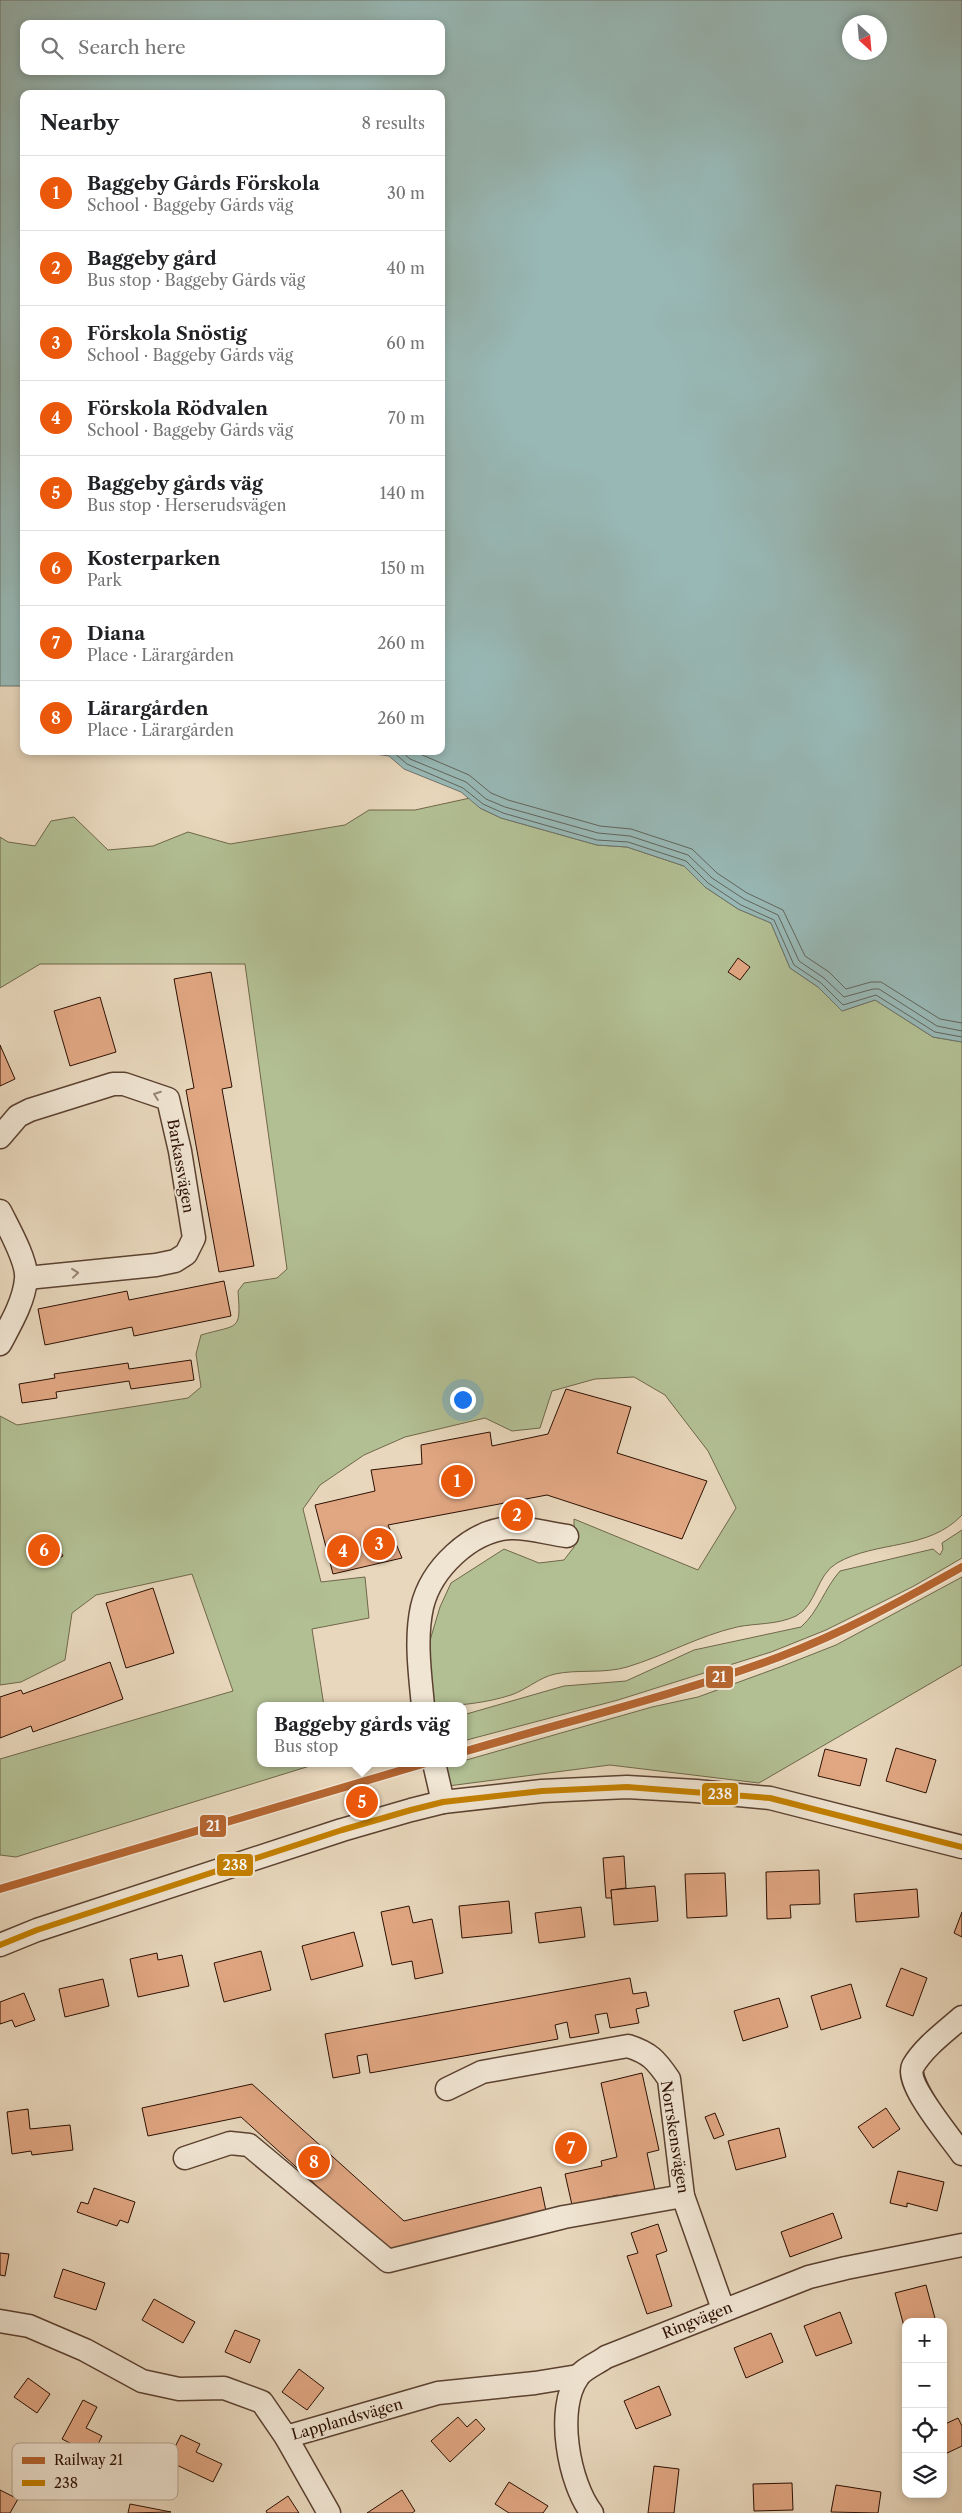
<!DOCTYPE html>
<html lang="en">
<head>
<meta charset="utf-8">
<style>
  body { margin:0; font-family:"Libre Caslon Text",serif; background:#f6f6f6; color:#202124 }
  .controls { position:absolute; right:15px; bottom:15px; display:grid; overflow:hidden; border-radius:10px; box-shadow:0 2px 8px #0003 }
  .controls button { width:45px; height:45px; display:grid; place-items:center; padding:0; border:0; border-bottom:1px solid #e0e0e0; background:#fff; color:#202124; font:25px sans-serif }
  .compass { position:absolute; left:842px; top:15px; width:45px; height:45px; border-radius:50%; background:#fff; box-shadow:0 2px 8px #0003; rotate:154deg }
  .you { position:absolute; left:462px; top:1399px; width:18px; height:18px; margin:-12px; border:4px solid #fff; border-radius:50%; background:#1a73e8; box-shadow:0 0 0 8px #1a73e833 }
  .badge { display:grid; place-items:center; width:32px; height:32px; border-radius:50%; background:#ea580c; color:#fff; font-size:16px; font-weight:700 }
  .pin { position:absolute; translate:-50% -50%; border:2px solid #fff; box-shadow:0 1px 5px #0006 }
  .popup { position:absolute; left:257px; top:1702px; width:210px; height:65px; box-sizing:border-box; display:grid; place-content:center; border-radius:10px; background:#fff; filter:drop-shadow(0 1px 4px #0005); font-size:16px; white-space:nowrap; color:#757577 }
  .popup b { font-size:19px; color:#202124 }
  .popup::after { content:''; position:absolute; left:50%; top:100%; margin-left:-10px; border:10px solid transparent; border-top-color:#fff }
  .list { margin:0; padding:0; list-style:none }
  h2 { display:flex; justify-content:space-between; align-items:center; height:65px; margin:0; padding:0 20px; font-size:21px }
  h2 small { font-size:16px; font-weight:400; color:#757577 }
  .list li { display:grid; grid-template-columns:32px 1fr auto; gap:15px; align-items:center; box-sizing:border-box; height:75px; padding:0 20px; border-top:1px solid #e0e0e0 }
  .list b { display:block; font-size:19px; white-space:nowrap }
  .list p { margin:0; font-size:16px; white-space:nowrap; color:#757577 }
  .list em { font-size:16px; font-style:normal; color:#757577 }
  .icon { flex:none; width:28px; height:28px; fill:none; stroke:currentColor; stroke-width:2; stroke-linecap:round; stroke-linejoin:round }
  .map { position:relative; flex:none; width:962px; height:2513px; overflow:hidden }
  .search { position:absolute; background:#fff; box-shadow:0 2px 8px #0003; left:20px; top:20px; width:425px; height:55px; display:flex; align-items:center; gap:12px; box-sizing:border-box; padding:0 18px; border-radius:10px; color:#757577; font-size:19px }
  .panel { position:absolute; background:#fff; box-shadow:0 2px 8px #0003; left:20px; top:90px; width:425px; height:665px; border-radius:10px }
  .map>svg:first-child { display:block }
</style>
</head>
<body>
<div class="map">
<svg width="962" height="2513" viewBox="0 0 962 2513">
  <rect width="100%" height="100%" fill="#e8d7bc"/>
  <filter id="stains"><feTurbulence type="fractalNoise" baseFrequency=".004" numOctaves="4"/><feColorMatrix values="0 0 0 0 .2 0 0 0 0 .09 0 0 0 0 .02 0 0 0 .5 -.17"/></filter>
  <radialGradient id="worn" r=".72"><stop offset=".6" stop-color="#630" stop-opacity="0"/><stop offset="1" stop-color="#630" stop-opacity=".3"/></radialGradient>
  <g fill="#b2bf93" stroke="#6f674a">
    <path d="M470 798 480 808 501 818 597 845 627 847 684 866 705 887 738 909 771 923 790 968 818 987 842 1011 875 1000 933 1037 962 1042V1515C928 1551 877 1540 837 1563 816 1575 817 1605 796 1616 777 1625 756 1623 737 1627 698 1636 664 1656 627 1667 604 1674 578 1669 555 1674 540 1677 526 1690 511 1695 486 1703 458 1706 433 1706L428 1647 440 1607 451 1583 504 1549 539 1563 564 1560 574 1547V1519L698 1570 736 1508 708 1451 665 1395 634 1377 595 1379 552 1391 540 1428 512 1431 485 1418 405 1437 364 1455 320 1485 303 1509 321 1582 365 1577 369 1618 312 1629 324 1706H261V1763H314L313 1765 16 1857 0 1855V1759L233 1691 192 1574 96 1595 72 1613 65 1660 21 1682 0 1685V1416L17 1425 188 1398 201 1387 196 1354 201 1335C239 1324 241 1332 238 1291L244 1283 277 1278 287 1269 245 964H40L0 988V837L8 842 35 846 51 821 74 817 108 850 153 846 188 832 230 844 345 825 369 810H415Z"/>
    <path d="M962 1530V1558L914 1586 826 1630 771 1652 618 1700 463 1741V1715L564 1686 626 1681 694 1650 801 1627C819 1611 824 1589 840 1571L933 1549 940 1555 943 1549 942 1543Z"/>
    <path d="M962 1577V1665L759 1783 610 1765 448 1786 445 1767 463 1763V1761L652 1707 698 1697 780 1667 836 1645Z"/>
  </g>
  <path fill="#98b8b5" stroke="#6d746d" fill-rule="evenodd" d="M0 0H962V1042L933 1037 875 1000 842 1011 818 987 790 968 771 923 738 909 705 887 684 866 627 847 597 845 501 818 480 808 461 792 404 769 389 756 354 751H441V94H24V686H0ZM850 22H880V52H850ZM24 24H441V71H24Z"/>
  <g fill="none" stroke-linecap="round" stroke-linejoin="round">
    <g stroke="#62645c" stroke-width="1">
      <path d="M392 751 407 764 463 788 483 804 503 813 597 840 628 842 686 861 708 883 741 905 774 920 794 965 821 983 843 1005 876 995 935 1032 962 1037"/>
      <path d="M401 751 410 759 466 782 486 799 505 807 598 833 630 836 688 855 712 878 744 899 778 915 799 961 824 978 844 997 873 989H879L937 1026 962 1031"/>
      <path d="M413 751 469 775 491 793 508 800 600 826 631 829 692 849 717 873 747 893 783 910 805 956 829 972 846 989 871 982H881L940 1019 962 1023"/>
    </g>
  </g>
  <g fill="#e1a783" stroke="#2c0f02">
    <path d="M738 958 750 967 740 980 728 972Z"/>
    <path d="M211 972 232 1087 222 1089 254 1266 219 1272 186 1090 194 1088 174 979Z"/>
    <path d="M100 997 116 1052 70 1066 54 1011Z"/>
    <path d="M0 1045 15 1079 0 1086Z"/>
    <path d="M224 1281 231 1316 134 1336 132 1327 45 1345 38 1309 127 1291 129 1300Z"/>
    <path d="M191 1360 194 1380 131 1389 129 1381 56 1392 57 1398 22 1403 19 1384 55 1378 54 1374 128 1363 129 1369Z"/>
    <path d="M566 1389 631 1407 617 1453 707 1481 682 1539 547 1495 388 1525 402 1558 333 1574 315 1505 375 1491 371 1470 422 1464 421 1445 490 1432 492 1446 548 1434Z"/>
    <path d="M59 1549 63 1556 55 1560 51 1553Z"/>
    <path d="M153 1588 174 1653 126 1668 106 1603Z"/>
    <path d="M110 1662 123 1699 33 1732 31 1726 0 1738V1697L21 1690 23 1694Z"/>
    <path d="M896 1748 936 1760 926 1793 886 1781Z"/>
    <path d="M825 1749 867 1759 860 1786 818 1776Z"/>
    <path d="M624 1856 626 1888 611 1890 612 1898H606L603 1858Z"/>
    <path d="M819 1870 820 1904 790 1905 791 1918 767 1919 766 1872Z"/>
    <path d="M725 1873 727 1916 687 1918 685 1874Z"/>
    <path d="M655 1886 658 1921 614 1925 611 1890Z"/>
    <path d="M917 1889 919 1917 856 1922 854 1894Z"/>
    <path d="M509 1901 512 1933 462 1938 459 1906Z"/>
    <path d="M409 1906 413 1923 432 1919 443 1973 415 1979 412 1961 392 1965 381 1912Z"/>
    <path d="M581 1907 585 1937 539 1943 535 1913Z"/>
    <path d="M962 1912V1937L954 1933Z"/>
    <path d="M354 1932 363 1966 311 1980 302 1946Z"/>
    <path d="M261 1951 271 1990 224 2002 214 1963Z"/>
    <path d="M157 1953 158 1960 182 1955 189 1986 138 1997 130 1959Z"/>
    <path d="M901 1968 927 1978 913 2016 886 2006Z"/>
    <path d="M630 1978 633 1994 646 1992 649 2006 636 2009 639 2023 610 2028 607 2013 595 2015 599 2033 570 2038 567 2022 555 2025 558 2039 370 2073 367 2054 357 2056 360 2073 333 2078 325 2034Z"/>
    <path d="M103 1979 109 2006 65 2017 59 1989Z"/>
    <path d="M851 1984 861 2018 821 2030 811 1996Z"/>
    <path d="M24 1993 35 2020 15 2027 12 2020 0 2024V2002Z"/>
    <path d="M779 1998 788 2027 743 2041 734 2011Z"/>
    <path d="M642 2073 659 2150 647 2153 655 2190 619 2198 618 2195 572 2205 565 2174 602 2166 601 2161 617 2157 601 2083Z"/>
    <path d="M252 2084 404 2221 541 2187 547 2216 392 2254 241 2117 148 2136 142 2108Z"/>
    <path d="M886 2108 900 2129 873 2148 858 2127Z"/>
    <path d="M28 2109 30 2129 70 2125 73 2150 32 2155 31 2151 12 2154 7 2112Z"/>
    <path d="M715 2113 724 2135 714 2139 705 2117Z"/>
    <path d="M779 2128 786 2157 736 2170 728 2141Z"/>
    <path d="M898 2171 944 2182 937 2211 907 2203V2207L890 2203Z"/>
    <path d="M94 2188 135 2202 128 2223 120 2220 117 2226 77 2212 81 2202 88 2204Z"/>
    <path d="M833 2213 842 2238 790 2257 781 2232Z"/>
    <path d="M658 2224 667 2251 656 2255 672 2306 647 2314 627 2256 638 2253 631 2233Z"/>
    <path d="M0 2253 9 2254 5 2276 0 2275Z"/>
    <path d="M63 2269 105 2283 96 2310 54 2297Z"/>
    <path d="M926 2285 936 2322H906L905 2330 895 2293Z"/>
    <path d="M154 2299 195 2322 183 2343 142 2320Z"/>
    <path d="M840 2312 852 2343 816 2356 804 2326Z"/>
    <path d="M235 2330 260 2340 250 2363 225 2352Z"/>
    <path d="M771 2333 783 2362 746 2378 734 2348Z"/>
    <path d="M299 2369 324 2388 307 2410 282 2392Z"/>
    <path d="M28 2378 50 2394 37 2413 14 2397Z"/>
    <path d="M659 2386 671 2415 636 2429 624 2401Z"/>
    <path d="M83 2400 97 2407 86 2428 102 2436 93 2455 62 2439Z"/>
    <path d="M458 2417 467 2427 476 2419 485 2429 450 2462 431 2441Z"/>
    <path d="M958 2418 962 2426V2446L943 2455V2425Z"/>
    <path d="M181 2435 200 2444 196 2452 222 2464 213 2482 168 2461Z"/>
    <path d="M654 2466 679 2469 674 2513H648Z"/>
    <path d="M509 2482 548 2506 543 2513H509L495 2504Z"/>
    <path d="M792 2483 793 2510 754 2511 753 2484Z"/>
    <path d="M836 2485 881 2492 878 2513 831 2512Z"/>
    <path d="M0 2490 18 2499 10 2513H0Z"/>
    <path d="M402 2490 415 2511 412 2513H367Z"/>
    <path d="M288 2496 299 2513H267L266 2511Z"/>
    <path d="M130 2504 171 2512 128 2513Z"/>
  </g>
  <g fill="none" stroke-linecap="round" stroke-linejoin="round">
    <g stroke="#5b4130" stroke-width="25">
      <g id="street">
        <path d="M0 1137 18 1116 30 1110 113 1084H124L168 1099 180 1151 194 1238 186 1254 175 1261 156 1265 27 1278"/>
        <path d="M0 1211C8 1227 28 1262 26 1279 24 1302 10 1325 0 1344"/>
        <path d="M423 1706C420 1674 415 1639 422 1607 431 1569 470 1531 510 1528 528 1527 549 1534 567 1536"/>
        <path d="M434 1763 443 1802"/>
        <path d="M0 1945 37 1930 342 1830 411 1810 443 1802 542 1791 627 1787 696 1791 770 1798 962 1847"/>
        <path d="M962 2017C946 2031 924 2047 913 2066 904 2083 951 2138 962 2154"/>
        <path d="M447 2089 482 2072 628 2046C650 2053 656 2060 669 2079L683 2196 723 2309"/>
        <path d="M185 2158 230 2143 249 2145 388 2261 564 2217 683 2196"/>
        <path d="M0 2321 29 2326 85 2350 142 2381 179 2389 224 2388 262 2402 286 2437 438 2393 535 2383 578 2376"/>
        <path d="M286 2437 329 2513"/>
        <path d="M592 2513C569 2484 555 2409 578 2377 583 2369 598 2363 606 2357L809 2277 846 2268 962 2245"/>
      </g>
    </g>
    <use href="#street" stroke="#f0e5d3" stroke-width="22"/>
    <g stroke="#f0e5d3" stroke-width="10">
      <path id="bus-1" d="M0 1945 37 1930 342 1830 411 1810 443 1802 542 1791 627 1787 770 1798 962 1847"/>
    </g>
    <use href="#bus-1" stroke="#c48000" stroke-width="6"/>
    <g stroke="#f0e5d3" stroke-width="11">
      <g id="rail-1">
        <path d="M463 1752C568 1721 676 1695 779 1657 843 1633 903 1600 962 1567"/>
        <path d="M0 1889 426 1763"/>
      </g>
    </g>
    <use href="#rail-1" stroke="#b56631" stroke-width="8"/>
  </g>
  <defs><path id="oneway-chevron" d="M-2-3.5L2.5 0L-2 3.5" fill="none" stroke-width="1.6" stroke-linecap="round" stroke-linejoin="round" transform="scale(1.25)"/></defs>
  <g stroke="#988575">
    <use href="#oneway-chevron" transform="translate(157 1095) rotate(-160)"/>
    <use href="#oneway-chevron" transform="translate(75 1273) rotate(-6)"/>
  </g>
  <g text-anchor="middle" dominant-baseline="central" stroke-width="4" stroke-linejoin="round" paint-order="stroke">
    <g font-size="15" fill="#2c0f02" stroke="#f0e5d3">
      <text transform="translate(181 1166) rotate(80)">Barkassvägen</text>
      <text transform="translate(675 2137) rotate(81)">Norrskensvägen</text>
      <text transform="translate(697 2320) rotate(-22)">Ringvägen</text>
      <text transform="translate(347 2419) rotate(-16)">Lapplandsvägen</text>
    </g>
  </g>
  <rect x="12" y="2443" width="166" height="57" rx="8" fill="#f0e5d3" stroke="#b5a594" stroke-width="1"/>
  <rect x="22" y="2457" width="23" height="7" fill="#b56631"/>
  <rect x="22" y="2480" width="23" height="6" fill="#c48000"/>
  <g font-size="14" fill="#2c0f02">
    <text x="54" y="2465">Railway 21</text>
    <text x="54" y="2488">238</text>
  </g>
  <g stroke="#f0e5d3" stroke-width="2">
    <rect x="705" y="1665" width="29" height="24" rx="5" fill="#b56631"/>
    <rect x="701" y="1782" width="38" height="24" rx="5" fill="#c48000"/>
    <rect x="199" y="1814" width="28" height="24" rx="5" fill="#b56631"/>
    <rect x="216" y="1853" width="38" height="24" rx="5" fill="#c48000"/>
  </g>
  <g font-size="14" text-anchor="middle" font-weight="bold" fill="#fff">
    <text x="719" y="1682">21</text>
    <text x="720" y="1799">238</text>
    <text x="213" y="1831">21</text>
    <text x="235" y="1870">238</text>
  </g>
  <rect width="100%" height="100%" filter="url(#stains)"/>
  <rect width="100%" height="100%" fill="url(#worn)"/>
</svg>
<div class="controls">
<button>+</button>
<button>−</button>
<button><svg class="icon" aria-label="locate" viewBox="0 0 24 24"><circle cx="12" cy="12" r="6"/><path d="M12 2v4M12 18v4M2 12h4M18 12h4"/></svg></button>
<button><svg class="icon" aria-label="layers" viewBox="0 0 24 24"><path d="M12 4l9 5-9 5-9-5zM3 14l9 5 9-5"/></svg></button>
</div>
<svg class="compass" viewBox="-18 -18 36 36"><path d="M0-13l5 13h-10z" fill="#e53935"/><path d="M0 13l5-13h-10z" fill="#757577"/></svg>
<div class="you"></div>
<div class="pin badge" style="left:457px;top:1481px">1</div>
<div class="pin badge" style="left:517px;top:1515px">2</div>
<div class="pin badge" style="left:379px;top:1544px">3</div>
<div class="pin badge" style="left:343px;top:1551px">4</div>
<div class="pin badge" style="left:362px;top:1802px">5</div>
<div class="popup"><b>Baggeby gårds väg</b>Bus stop</div>
<div class="pin badge" style="left:44px;top:1550px">6</div>
<div class="pin badge" style="left:571px;top:2148px">7</div>
<div class="pin badge" style="left:314px;top:2162px">8</div>
<div class="search"><svg class="icon" aria-label="search" viewBox="0 0 24 24"><circle cx="10" cy="10" r="6"/><path d="M15 15l6 6"/></svg>Search here</div>
<section class="panel">
<h2>Nearby<small>8 results</small></h2>
<ul class="list">
<li><span class="badge">1</span><div><b>Baggeby Gårds Förskola</b><p>School · Baggeby Gårds väg</p></div><em>30 m</em></li>
<li><span class="badge">2</span><div><b>Baggeby gård</b><p>Bus stop · Baggeby Gårds väg</p></div><em>40 m</em></li>
<li><span class="badge">3</span><div><b>Förskola Snöstig</b><p>School · Baggeby Gårds väg</p></div><em>60 m</em></li>
<li><span class="badge">4</span><div><b>Förskola Rödvalen</b><p>School · Baggeby Gårds väg</p></div><em>70 m</em></li>
<li><span class="badge">5</span><div><b>Baggeby gårds väg</b><p>Bus stop · Herserudsvägen</p></div><em>140 m</em></li>
<li><span class="badge">6</span><div><b>Kosterparken</b><p>Park</p></div><em>150 m</em></li>
<li><span class="badge">7</span><div><b>Diana</b><p>Place · Lärargården</p></div><em>260 m</em></li>
<li><span class="badge">8</span><div><b>Lärargården</b><p>Place · Lärargården</p></div><em>260 m</em></li>
</ul>
</section>
</div>
</body>
</html>
